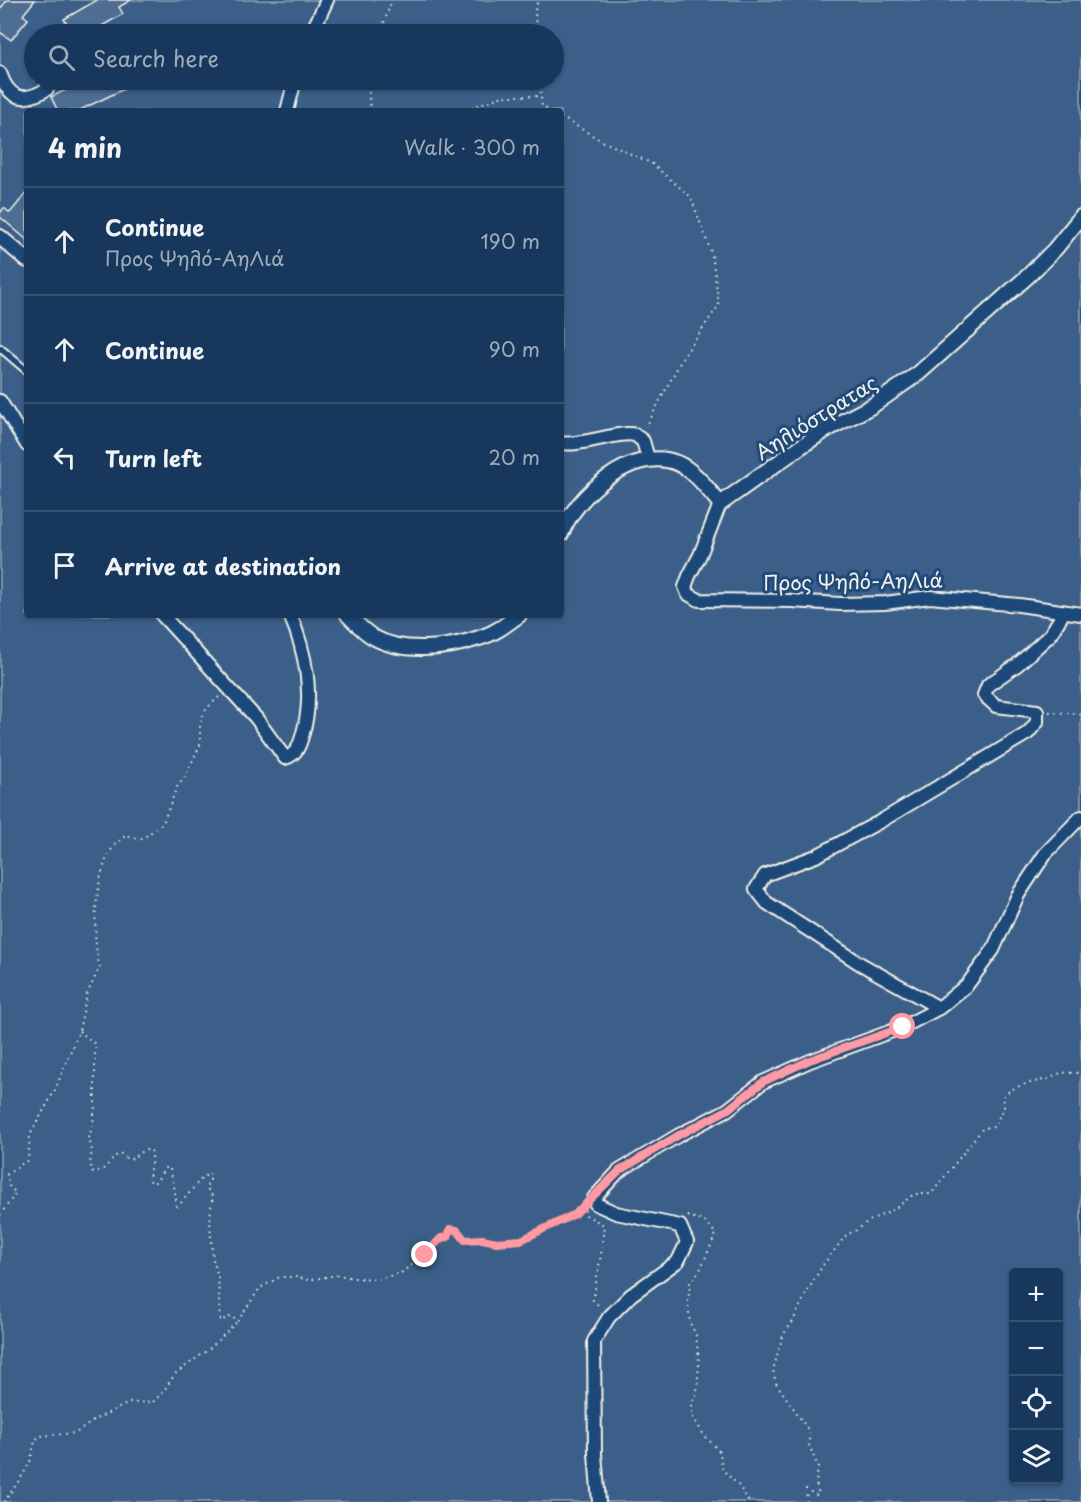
<!DOCTYPE html>
<html lang="en">
<head>
<meta charset="utf-8">
<style>
  body { margin:0; font-family:"Playpen Sans",sans-serif; background:#203f62; color:#f1f3f6 }
  .controls { position:absolute; right:18px; bottom:18px; display:grid; overflow:hidden; border-radius:6px; box-shadow:0 2px 4px #0004 }
  .controls button { width:54px; height:54px; display:grid; place-items:center; padding:0; border:0; border-bottom:2px solid #365272; background:#17385c; color:#f1f3f6; font:30px sans-serif }
  .stop { position:absolute; width:18px; height:18px; margin:-14px; border:4px solid #ff9aa2; border-radius:50%; background:#fff }
  .stop.end { background:#ff9aa2; border-color:#fff; box-shadow:0 2px 6px #0008 }
  .list { margin:0; padding:0; list-style:none }
  h2 { display:flex; justify-content:space-between; align-items:center; height:78px; margin:0; padding:0 24px; font-size:26px }
  h2 small { font-size:20px; font-weight:400; color:#9eacbb }
  .list li { display:grid; grid-template-columns:39px 1fr auto; gap:18px; align-items:center; box-sizing:border-box; height:108px; padding:0 24px; border-top:2px solid #365272 }
  .list b { display:block; font-size:22px; white-space:nowrap }
  .list p { margin:0; font-size:20px; white-space:nowrap; color:#9eacbb }
  .list em { font-size:20px; font-style:normal; color:#9eacbb }
  .icon { flex:none; width:33px; height:33px; fill:none; stroke:currentColor; stroke-width:2; stroke-linecap:round; stroke-linejoin:round }
  .map { position:relative; flex:none; width:1081px; height:1502px; overflow:hidden }
  .search { position:absolute; background:#17385c; box-shadow:0 2px 4px #0004; left:24px; top:24px; width:540px; height:66px; display:flex; align-items:center; gap:15px; box-sizing:border-box; padding:0 21px; border-radius:33px; color:#9eacbb; font-size:22px }
  .panel { position:absolute; background:#17385c; box-shadow:0 2px 4px #0004; left:24px; top:108px; width:540px; height:510px; border-radius:6px }
  .map>svg:first-child { display:block }
</style>
</head>
<body>
<div class="map">
<svg width="1081" height="1502" viewBox="0 0 1081 1502">
  <rect width="100%" height="100%" fill="#1f4a7a"/>
  <filter id="ink" filterUnits="userSpaceOnUse"><feTurbulence type="fractalNoise" baseFrequency=".0167" numOctaves="2"/><feDisplacementMap in="SourceGraphic" scale="12" xChannelSelector="R" yChannelSelector="G"/><feConvolveMatrix kernelMatrix="1 2 1 2 8 2 1 2 1" color-interpolation-filters="sRGB"/></filter>
  <g filter="url(#ink)">
    <path fill="#3a5f88" stroke="#97a8b8" stroke-width="1.5" fill-rule="evenodd" d="M0 0H1081V1502H0ZM34 34H554V80H34ZM27 111H561V615H27ZM1014 1272H1058V1480H1014Z"/>
    <g fill="#4d6e92" stroke="#f4f1e8" stroke-width="1.5">
      <path d="M7 0H35L23 15 28 19 11 40 0 32V9Z"/>
      <path d="M97 0H131L119 7 123 14 88 34H73L64 19Z"/>
      <path d="M87 80H143L78 111H58L51 97Z"/>
      <path d="M27 192V240L0 217V213L4 208 10 213Z"/>
    </g>
    <g fill="none" stroke-linecap="round" stroke-linejoin="round">
      <g stroke="#f4f1e8" stroke-width="10">
        <path id="service" d="M0 348 27 371"/>
      </g>
      <g stroke="#f4f1e8" stroke-width="16">
        <g id="minor">
          <path d="M311 34 327 0"/>
          <path d="M0 73C9 100 24 103 47 89"/>
          <path d="M287 111 295 80"/>
          <path d="M0 401 27 445"/>
          <path d="M561 443C580 447 621 430 635 435 638 437 640 439 643 441L648 458"/>
          <path d="M720 504 700 555 689 576 685 587 688 594 699 600 791 601 840 604 885 603 930 597 1019 605 1081 614"/>
          <path d="M162 615 256 718 285 758C297 755 300 744 303 733 314 695 306 652 290 615"/>
          <path d="M939 1008 859 963 767 903 756 889 765 875 816 856 881 821 1028 733 1037 722V711L996 706 984 695 988 685 1017 665 1050 635 1064 612"/>
          <path d="M599 1502 595 1454 594 1341 609 1317 631 1295 678 1261 687 1242 680 1226 616 1213 596 1204 594 1198 619 1171 679 1135 727 1110 763 1082 810 1061 903 1027 939 1008 967 985 993 950 1018 895 1045 854 1081 817"/>
        </g>
      </g>
      <g stroke="#f4f1e8" stroke-width="18">
        <g id="tertiary">
          <path d="M0 237 27 260"/>
          <path d="M561 534C576 495 633 445 677 463 695 471 707 488 720 504L800 447 826 430 872 406 919 373 1028 276 1055 249 1081 217"/>
          <path d="M348 615C356 623 363 631 373 637 403 654 447 649 479 638 494 634 507 624 519 615"/>
        </g>
      </g>
      <g stroke="#f4f1e8" stroke-width="2" stroke-dasharray="1.5 4.5" stroke-linecap="butt">
        <path d="M380 34 392 0"/>
        <path d="M536 34 535 10 538 0"/>
        <path d="M368 80 370 111"/>
        <path d="M539 80 542 106 551 111"/>
        <path d="M460 111 503 96H541"/>
        <path d="M561 117 602 141 651 163 691 197 712 255 719 305 683 357 646 427"/>
        <path d="M1049 712 1081 714"/>
        <path d="M79 1031 95 1044V1105L93 1124 89 1137 92 1151 90 1163 93 1173C106 1172 110 1159 120 1153L126 1158 133 1159C137 1154 144 1149 151 1150 155 1161 146 1171 151 1183L156 1182 165 1168 170 1169C173 1182 177 1195 176 1209L199 1181 209 1173 211 1178 206 1187 213 1197C208 1217 211 1238 213 1259 214 1265 217 1271 218 1277 219 1292 219 1306 220 1321L232 1316 237 1322 260 1288 280 1277H297L308 1280 338 1275 354 1278 378 1279 401 1273 425 1255 442 1238 448 1237 450 1229 457 1230 465 1240 482 1239 497 1242 521 1240 575 1214 585 1205"/>
        <path d="M585 1210 584 1214 604 1225 601 1255 593 1300 601 1308"/>
        <path d="M0 1215 16 1193 9 1186 7 1174 28 1160 30 1135 55 1090 79 1031 87 994 100 967C91 940 95 872 112 849 115 844 121 840 125 836L142 839 163 823 177 787 185 777 200 745V723L206 709 220 696"/>
        <path d="M688 1217 689 1216 707 1223 716 1234 700 1270 690 1283 688 1302 690 1323 696 1335 699 1363 697 1393 692 1402V1416L704 1435 720 1452 722 1469 739 1486 749 1502"/>
        <path d="M4 1502C13 1489 23 1476 30 1462 34 1451 31 1446 39 1436L76 1433 96 1419 129 1403 153 1402 163 1392 175 1374 209 1349 237 1322"/>
        <path d="M807 1502 806 1489 816 1495 819 1494 816 1483 818 1467 809 1445V1431L776 1383 773 1370 783 1335 792 1323 807 1292 823 1265 847 1234 854 1232 867 1222 893 1210 914 1194H931L983 1128 994 1127 1004 1107 1002 1097C1015 1084 1031 1083 1048 1079 1052 1078 1057 1074 1061 1073 1068 1072 1074 1074 1081 1072"/>
      </g>
      <use href="#service" stroke="#1f4a7a" stroke-width="6"/>
      <use href="#minor" stroke="#1f4a7a" stroke-width="12"/>
      <use href="#tertiary" stroke="#1f4a7a" stroke-width="14"/>
    </g>
  </g>
  <g fill="none" stroke-linecap="round" stroke-linejoin="round" filter="url(#ink)">
    <path stroke="#ff9aa2" stroke-width="8" d="M425 1255 441 1238 448 1237 450 1229 457 1230 465 1240 482 1239 497 1242 521 1240 575 1214 619 1171 679 1135 727 1110 763 1082 810 1060 903 1027"/>
  </g>
  <g text-anchor="middle" dominant-baseline="central" stroke-width="6" stroke-linejoin="round" paint-order="stroke">
    <g font-size="20" fill="#f4f1e8" stroke="#1f4a7a">
      <text transform="translate(816 417) rotate(-32)">Αηλιόστρατας</text>
      <text transform="translate(853 581) rotate(-1)">Προς Ψηλό-ΑηΛιά</text>
    </g>
  </g>
</svg>
<div class="controls">
<button>+</button>
<button>−</button>
<button><svg class="icon" aria-label="locate" viewBox="0 0 24 24"><circle cx="12" cy="12" r="6"/><path d="M12 2v4M12 18v4M2 12h4M18 12h4"/></svg></button>
<button><svg class="icon" aria-label="layers" viewBox="0 0 24 24"><path d="M12 4l9 5-9 5-9-5zM3 14l9 5 9-5"/></svg></button>
</div>
<div class="stop" style="left:903px;top:1027px"></div>
<div class="stop end" style="left:425px;top:1255px"></div>
<div class="search"><svg class="icon" aria-label="search" viewBox="0 0 24 24"><circle cx="10" cy="10" r="6"/><path d="M15 15l6 6"/></svg>Search here</div>
<section class="panel">
<h2>4 min<small>Walk · 300 m</small></h2>
<ul class="list">
<li><svg class="icon" aria-label="ahead" viewBox="0 0 24 24"><path d="M12 20V5M6 11l6-6 6 6"/></svg><div><b>Continue</b><p>Προς Ψηλό-ΑηΛιά</p></div><em>190 m</em></li>
<li><svg class="icon" aria-label="ahead" viewBox="0 0 24 24"><path d="M12 20V5M6 11l6-6 6 6"/></svg><div><b>Continue</b></div><em>90 m</em></li>
<li><svg class="icon" aria-label="left" viewBox="0 0 24 24"><path d="M17 20v-9H6M10 6l-5 5 5 5"/></svg><div><b>Turn left</b></div><em>20 m</em></li>
<li><svg class="icon" aria-label="arrive" viewBox="0 0 24 24"><path d="M6 21V4h12l-3 4 3 4H6"/></svg><div><b>Arrive at destination</b></div></li>
</ul>
</section>
</div>
</body>
</html>
